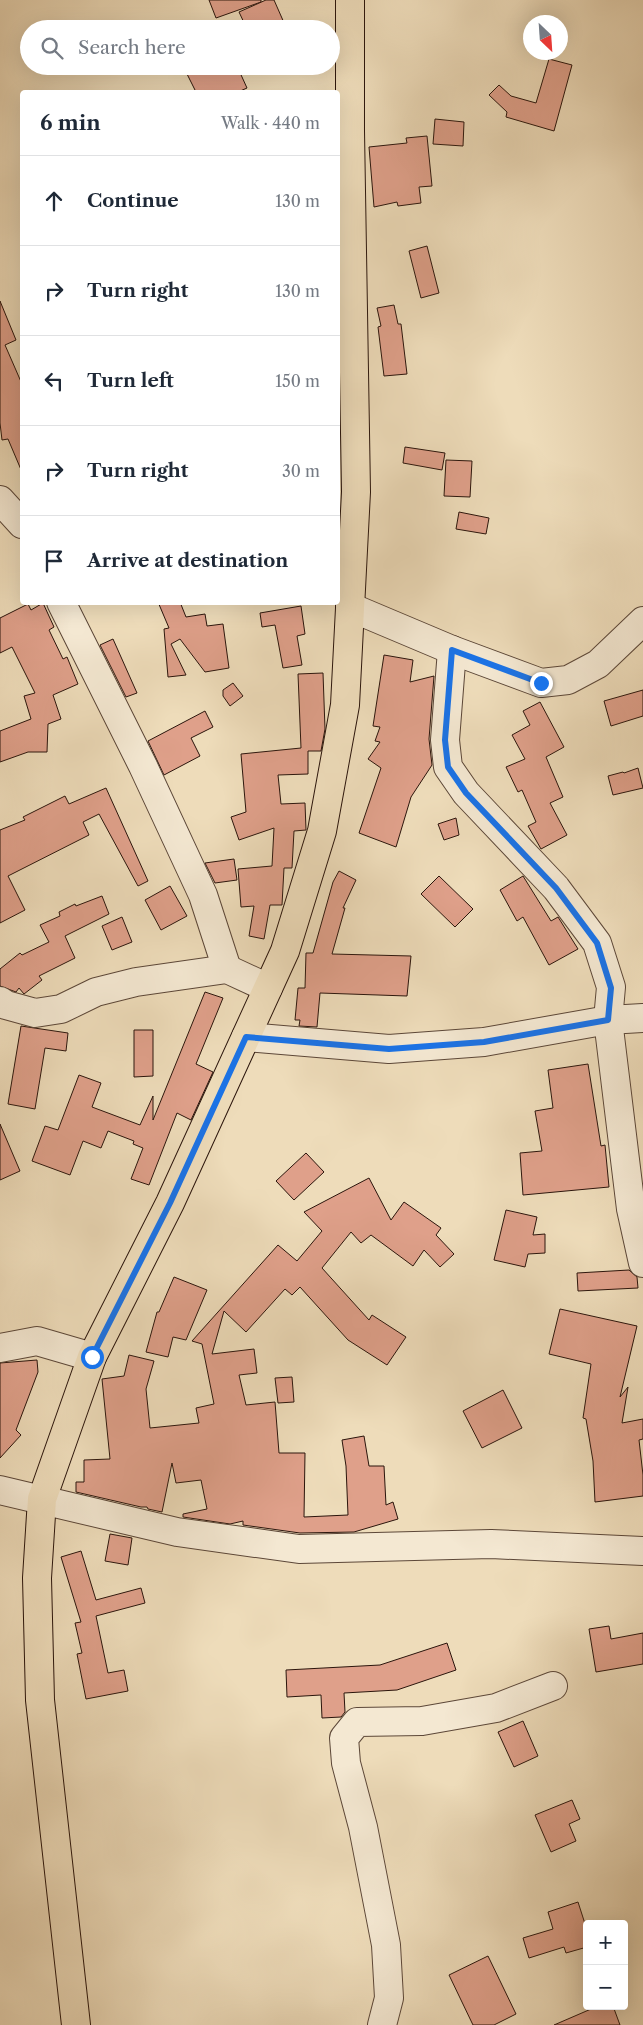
<!DOCTYPE html>
<html lang="en">
<head>
<meta charset="utf-8">
<style>
  body { margin:0; font-family:"Libre Caslon Text",serif; background:#f2f2f3; color:#1f2937 }
  .controls { position:absolute; right:15px; bottom:15px; display:grid; overflow:hidden; border-radius:5px; box-shadow:0 5px 20px #0002 }
  .controls button { width:45px; height:45px; display:grid; place-items:center; padding:0; border:0; border-bottom:1px solid #e0e1e3; background:#fff; color:#1f2937; font:25px sans-serif }
  .compass { position:absolute; left:523px; top:15px; width:45px; height:45px; border-radius:50%; background:#fff; box-shadow:0 5px 20px #0002; rotate:155deg }
  .stop { position:absolute; width:15px; height:15px; margin:-11px; border:4px solid #1a73e8; border-radius:50%; background:#fff }
  .stop.end { background:#1a73e8; border-color:#fff; box-shadow:0 1px 5px #0008 }
  .list { margin:0; padding:0; list-style:none }
  h2 { display:flex; justify-content:space-between; align-items:center; height:65px; margin:0; padding:0 20px; font-size:21px }
  h2 small { font-size:16px; font-weight:400; color:#747a83 }
  .list li { display:grid; grid-template-columns:32px 1fr auto; gap:15px; align-items:center; box-sizing:border-box; height:90px; padding:0 20px; border-top:1px solid #e0e1e3 }
  .list b { display:block; font-size:19px; white-space:nowrap }
  .list em { font-size:16px; font-style:normal; color:#747a83 }
  .icon { flex:none; width:28px; height:28px; fill:none; stroke:currentColor; stroke-width:2; stroke-linecap:round; stroke-linejoin:round }
  .map { position:relative; flex:none; width:643px; height:2025px; overflow:hidden }
  .search { position:absolute; background:#fff; box-shadow:0 5px 20px #0002; left:20px; top:20px; width:320px; height:55px; display:flex; align-items:center; gap:12px; box-sizing:border-box; padding:0 18px; border-radius:28px; color:#747a83; font-size:19px }
  .panel { position:absolute; background:#fff; box-shadow:0 5px 20px #0002; left:20px; top:90px; width:320px; height:515px; border-radius:5px }
  .map>svg:first-child { display:block }
</style>
</head>
<body>
<div class="map">
<svg width="643" height="2025" viewBox="0 0 643 2025">
  <rect width="100%" height="100%" fill="#eedcba"/>
  <filter id="stains"><feTurbulence type="fractalNoise" baseFrequency=".004" numOctaves="4"/><feColorMatrix values="0 0 0 0 .2 0 0 0 0 .09 0 0 0 0 .02 0 0 0 .5 -.17"/></filter>
  <radialGradient id="worn" r=".72"><stop offset=".6" stop-color="#630" stop-opacity="0"/><stop offset="1" stop-color="#630" stop-opacity=".3"/></radialGradient>
  <g fill="#dfa08a" stroke="#2b150c">
    <path d="M209 0H261V2L216 18Z"/>
    <path d="M266 0H274L285 25 276 29H247L239 12Z"/>
    <path d="M549 59 572 65 554 131 506 117 507 112 489 95 499 85 511 96 536 103Z"/>
    <path d="M183 66H237L247 88 238 92H196Z"/>
    <path d="M435 119 464 122 463 146 433 144Z"/>
    <path d="M427 136 432 186 419 187 421 203 398 206 397 202 374 207 369 147 407 143 406 138Z"/>
    <path d="M427 246 439 293 421 298 409 251Z"/>
    <path d="M0 301 16 340 5 345 22 384V472L8 439 2 440 0 423Z"/>
    <path d="M394 305 398 324H401L407 374 384 376 378 327 381 326 377 308Z"/>
    <path d="M405 447 445 453 442 470 403 463Z"/>
    <path d="M446 460 472 461 470 497 444 496Z"/>
    <path d="M459 512 489 518 486 534 456 529Z"/>
    <path d="M158 602H180L186 617 205 614 207 626 223 624 229 668 205 672 180 639 171 644 186 675 168 677 164 629 169 628Z"/>
    <path d="M43 603 54 627 49 630 63 659 67 657 78 684 53 695 61 719 48 724 47 752H28L0 762V731L31 719 24 696 35 693 12 647 0 653V618L28 604 31 610Z"/>
    <path d="M301 606 305 634 297 636 302 665 283 668 275 625 262 627 260 613Z"/>
    <path d="M113 639 137 693 126 697 100 645Z"/>
    <path d="M384 655 413 660 410 682 434 676 429 739 432 765 411 797 396 847 359 833 381 768 368 759 380 742 375 741 380 727 373 726Z"/>
    <path d="M323 673 325 729 321 751H308V774L278 775 281 804 305 803 306 830 294 831 292 868H284L282 905H270L264 939 249 936 254 906 241 907 238 869 272 866 274 828 239 840 231 817 246 812 241 754 301 748 298 674Z"/>
    <path d="M233 683 243 696 230 706 223 696V690Z"/>
    <path d="M643 690V716L611 726 604 701Z"/>
    <path d="M540 702 564 747 546 757 563 797 550 803 567 835 541 849 528 826 536 822 522 790 518 792 506 767 525 759 512 735 530 725 523 711Z"/>
    <path d="M205 711 213 727 191 738 200 756 164 775 148 741Z"/>
    <path d="M638 768 643 788 613 795 608 776 623 772 624 773Z"/>
    <path d="M106 788 148 881 138 886 99 814 83 822 89 835 8 876 25 910 0 923V830L25 820 23 817 65 796 69 804Z"/>
    <path d="M456 818 459 835 444 840 438 824Z"/>
    <path d="M234 859 237 880 215 883 205 863Z"/>
    <path d="M339 871 356 880 343 908H345L332 954 411 956 407 996 320 993 317 1027 299 1026 300 1020H295L298 988H305L306 953H313L333 882Z"/>
    <path d="M439 876 473 909 455 927 421 894Z"/>
    <path d="M523 876 551 921 558 917 578 949 549 965 523 917 517 921 500 890Z"/>
    <path d="M170 886 187 916 161 930 145 900Z"/>
    <path d="M102 896 109 914 65 936 75 958 39 976 42 980 24 994 19 988 16 992 0 986V969L20 953 22 955 49 942 40 925 60 916 59 912 75 904 76 906Z"/>
    <path d="M122 917 132 942 112 950 102 926Z"/>
    <path d="M205 992 223 998 196 1064 213 1072 191 1120 177 1113 149 1185 131 1179 143 1148 133 1144 134 1141 108 1131 101 1148 83 1141 70 1175 32 1161 45 1126 58 1130 79 1075 101 1083 92 1107 140 1125 153 1096V1120Z"/>
    <path d="M21 1026 68 1033 66 1051 45 1048 35 1109 8 1104Z"/>
    <path d="M134 1030H153V1076L134 1077Z"/>
    <path d="M588 1064 601 1146 605 1145 609 1187 523 1195 520 1153 542 1151 535 1111 553 1108 548 1070Z"/>
    <path d="M0 1124 20 1171 0 1180Z"/>
    <path d="M306 1153 324 1172 294 1200 276 1181Z"/>
    <path d="M369 1178 391 1220 404 1202 441 1228 436 1235 454 1254 440 1267 424 1250 413 1266 371 1235 361 1243 351 1232 322 1268 369 1320 372 1315 406 1337 387 1365 348 1340 300 1287 292 1295 285 1289 246 1332 224 1311 212 1354 254 1349 257 1373 239 1375 246 1405 275 1402 279 1453H305L304 1517 348 1515 346 1466 342 1440 364 1436 369 1466H384L386 1505 393 1502 398 1519 354 1532 300 1533 243 1525V1521L230 1524 183 1517V1514L207 1509 201 1480 176 1483 172 1463 162 1512 148 1509 147 1507H141L76 1492V1482H84V1460L110 1459 102 1379 124 1376 129 1355 154 1361 146 1389 150 1428 199 1423 196 1408 214 1404 202 1344 192 1341 278 1245 297 1261 322 1231 304 1212Z"/>
    <path d="M506 1210 537 1217 533 1235 545 1234V1253L528 1254 525 1267 494 1260Z"/>
    <path d="M629 1270 637 1277 638 1288 578 1291 577 1273Z"/>
    <path d="M174 1277 207 1290 186 1340 173 1337 168 1357 146 1352 157 1312H159Z"/>
    <path d="M560 1309 637 1326 620 1397 628 1387 622 1423 643 1419V1439L639 1440 643 1475V1496L595 1502 593 1461 586 1419 583 1418 591 1364 549 1354Z"/>
    <path d="M37 1360 38 1372 16 1430 21 1435 0 1458V1363Z"/>
    <path d="M292 1377 294 1402 278 1403 275 1378Z"/>
    <path d="M503 1390 522 1428 482 1448 463 1411Z"/>
    <path d="M110 1534 132 1538 128 1565 105 1561Z"/>
    <path d="M81 1551 96 1600 141 1588 145 1603 96 1616 108 1673 124 1670 128 1691 86 1699 77 1654 82 1653 75 1623 81 1622 61 1557Z"/>
    <path d="M609 1626 611 1639 643 1633V1664L596 1672 589 1629Z"/>
    <path d="M447 1643 456 1670 397 1690 344 1693 345 1712 341 1717 322 1718 321 1695 287 1697 286 1670 380 1665Z"/>
    <path d="M523 1721 538 1756 514 1767 498 1732Z"/>
    <path d="M572 1800 580 1819 569 1824 576 1841 551 1852 535 1815Z"/>
    <path d="M578 1902 587 1930V1947L566 1953 564 1947 529 1958 523 1938 553 1929 548 1912Z"/>
    <path d="M488 1956 516 2014 494 2025H473L449 1975Z"/>
    <path d="M598 2006H613L620 2025H554Z"/>
  </g>
  <g fill="none" stroke-linecap="round" stroke-linejoin="round">
    <g stroke="#5c4738" stroke-width="30">
      <g id="minor">
        <path d="M0 500 22 524"/>
        <path d="M61 602 143 766 203 895 227 969"/>
        <path d="M350 607 452 650 541 683 568 680 598 664 643 621"/>
        <path d="M452 650 445 740 448 767 466 793 556 888 597 943 611 987 608 1020 631 1209 643 1263"/>
        <path d="M0 1001 6 1005 35 1013 61 1009 96 992 136 982 227 969 268 988"/>
        <path d="M246 1037 389 1049 484 1042 608 1020 643 1018"/>
        <path d="M0 1348 37 1341 92 1357"/>
        <path d="M0 1490 177 1532 299 1549 491 1544 643 1551"/>
        <path d="M382 2025 389 1998 386 1945 363 1827 346 1763 344 1738 357 1722 422 1721 496 1708 553 1686"/>
      </g>
    </g>
    <g stroke="#2b150c" stroke-width="30">
      <path id="major" d="M76 2025 40 1700 37 1578 42 1499 92 1357 170 1203 285 951 322 831 345 705 356 492 350 131V0"/>
    </g>
    <use href="#minor" stroke="#f4e8d2" stroke-width="28"/>
    <use href="#major" stroke="#eedcba" stroke-width="28"/>
  </g>
  <g fill="none" stroke-linecap="round" stroke-linejoin="round">
    <path stroke="#1a73e8" stroke-width="6" d="M92 1357 170 1203 246 1037 389 1049 484 1042 608 1020 611 988 597 943 556 888 466 793 448 767 445 740 452 650 541 683"/>
  </g>
  <rect width="100%" height="100%" filter="url(#stains)"/>
  <rect width="100%" height="100%" fill="url(#worn)"/>
</svg>
<div class="controls">
<button>+</button>
<button>−</button>
</div>
<svg class="compass" viewBox="-18 -18 36 36"><path d="M0-13l5 13h-10z" fill="#e53935"/><path d="M0 13l5-13h-10z" fill="#747a83"/></svg>
<div class="stop" style="left:92px;top:1357px"></div>
<div class="stop end" style="left:541px;top:683px"></div>
<div class="search"><svg class="icon" aria-label="search" viewBox="0 0 24 24"><circle cx="10" cy="10" r="6"/><path d="M15 15l6 6"/></svg>Search here</div>
<section class="panel">
<h2>6 min<small>Walk · 440 m</small></h2>
<ul class="list">
<li><svg class="icon" aria-label="ahead" viewBox="0 0 24 24"><path d="M12 20V5M6 11l6-6 6 6"/></svg><div><b>Continue</b></div><em>130 m</em></li>
<li><svg class="icon" aria-label="right" viewBox="0 0 24 24"><path d="M7 20v-9h11M14 6l5 5-5 5"/></svg><div><b>Turn right</b></div><em>130 m</em></li>
<li><svg class="icon" aria-label="left" viewBox="0 0 24 24"><path d="M17 20v-9H6M10 6l-5 5 5 5"/></svg><div><b>Turn left</b></div><em>150 m</em></li>
<li><svg class="icon" aria-label="right" viewBox="0 0 24 24"><path d="M7 20v-9h11M14 6l5 5-5 5"/></svg><div><b>Turn right</b></div><em>30 m</em></li>
<li><svg class="icon" aria-label="arrive" viewBox="0 0 24 24"><path d="M6 21V4h12l-3 4 3 4H6"/></svg><div><b>Arrive at destination</b></div></li>
</ul>
</section>
</div>
</body>
</html>
